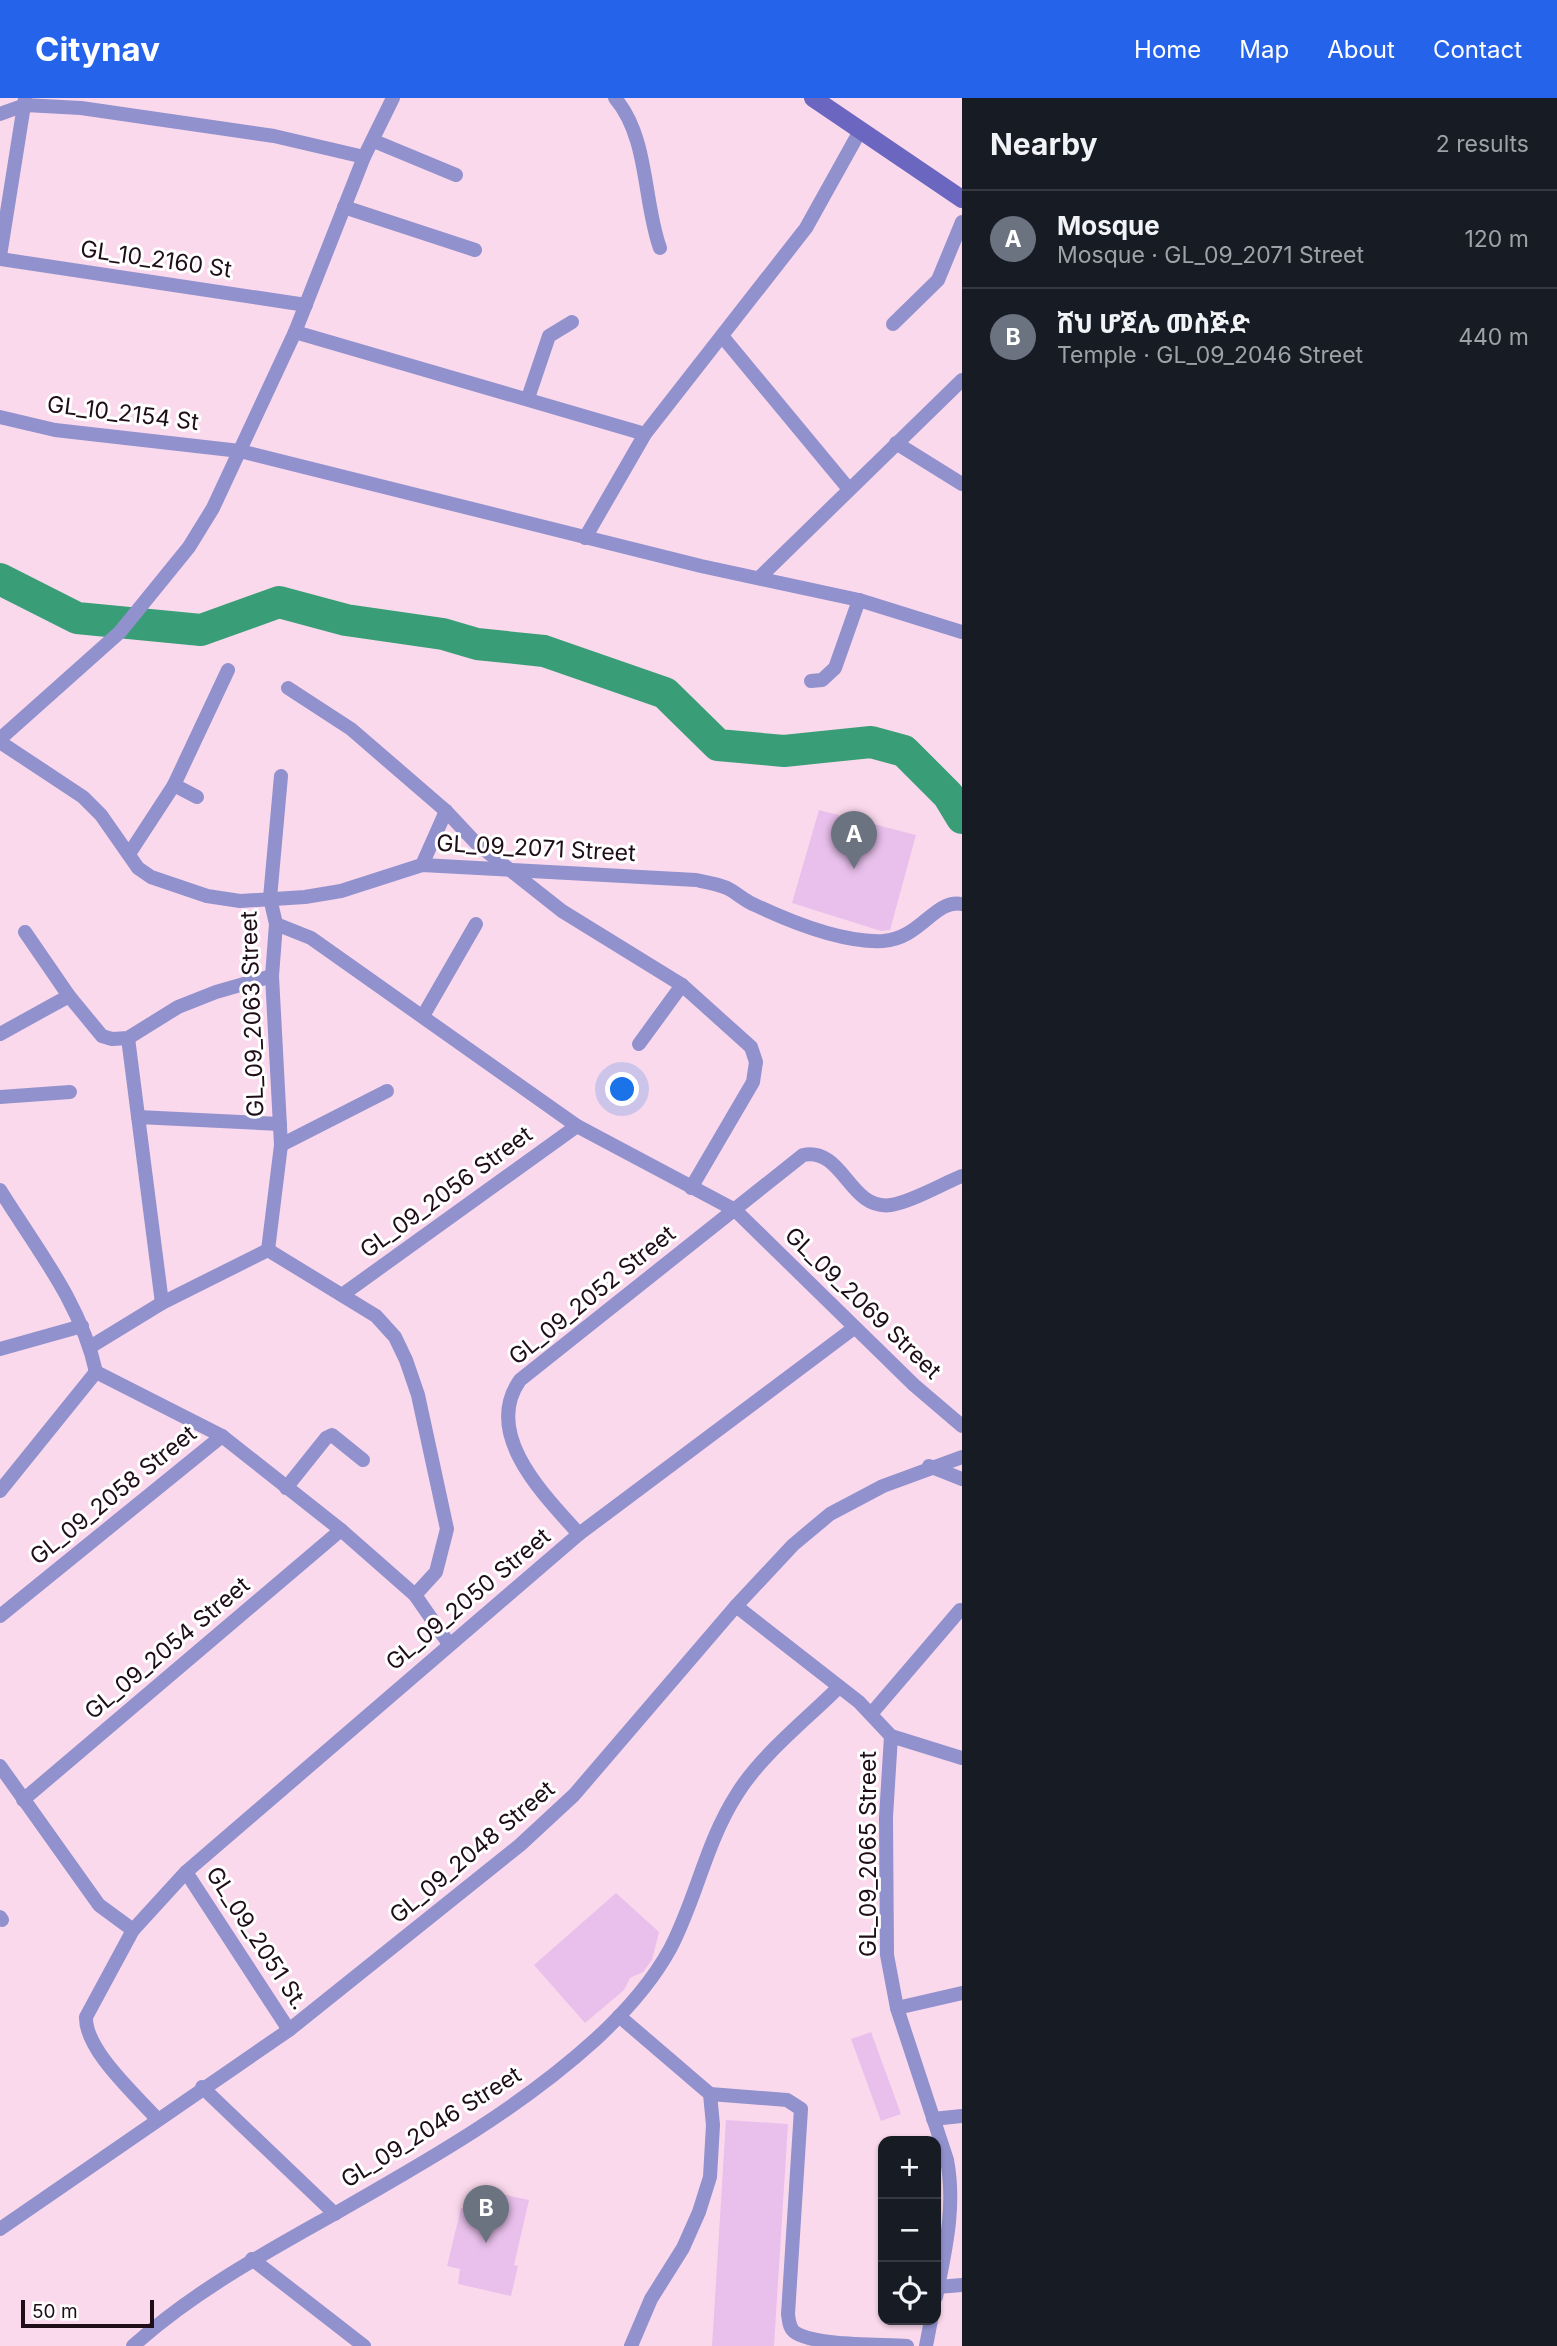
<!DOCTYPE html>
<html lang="en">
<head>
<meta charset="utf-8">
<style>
  body { margin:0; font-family:Inter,"Noto Sans Ethiopic",sans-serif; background:#20242c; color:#f1f3f6 }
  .controls { position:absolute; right:21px; bottom:21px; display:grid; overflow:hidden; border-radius:14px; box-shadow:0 2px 5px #0004 }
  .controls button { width:63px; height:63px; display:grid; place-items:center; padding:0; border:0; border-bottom:2px solid #363941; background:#171b24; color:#f1f3f6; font:35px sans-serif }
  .scale { position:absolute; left:21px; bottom:18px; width:133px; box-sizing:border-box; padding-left:7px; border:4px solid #1f0d18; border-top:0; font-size:19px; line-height:24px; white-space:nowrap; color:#1f0d18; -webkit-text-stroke:5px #fff; paint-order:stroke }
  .you { position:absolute; left:623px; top:992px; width:24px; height:24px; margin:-18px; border:5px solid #fff; border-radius:50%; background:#1a73e8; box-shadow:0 0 0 10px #1a73e833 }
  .badge { display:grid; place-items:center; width:46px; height:46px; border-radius:50%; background:#2563eb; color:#fff; font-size:23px; font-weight:700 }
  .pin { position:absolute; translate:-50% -58px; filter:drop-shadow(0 2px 4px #0008) }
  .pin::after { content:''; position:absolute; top:37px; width:24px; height:21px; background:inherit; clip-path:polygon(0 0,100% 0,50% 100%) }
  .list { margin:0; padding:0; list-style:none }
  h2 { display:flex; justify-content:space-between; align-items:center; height:91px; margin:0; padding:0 28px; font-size:30px }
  h2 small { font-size:23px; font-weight:400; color:#9ea1a6 }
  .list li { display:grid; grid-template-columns:46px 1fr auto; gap:21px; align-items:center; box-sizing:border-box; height:98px; padding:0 28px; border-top:2px solid #363941 }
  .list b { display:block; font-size:26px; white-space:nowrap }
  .list p { margin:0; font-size:23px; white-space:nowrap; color:#9ea1a6 }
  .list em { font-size:23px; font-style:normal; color:#9ea1a6 }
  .icon { flex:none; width:38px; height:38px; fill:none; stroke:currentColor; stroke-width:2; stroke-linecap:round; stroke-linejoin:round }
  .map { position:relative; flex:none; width:962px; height:2248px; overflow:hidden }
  header { display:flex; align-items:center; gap:42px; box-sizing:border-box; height:98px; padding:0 35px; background:#2563eb; color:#fff }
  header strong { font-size:33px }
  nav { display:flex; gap:38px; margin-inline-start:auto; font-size:24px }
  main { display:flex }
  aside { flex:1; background:#171b24 }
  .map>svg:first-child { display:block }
</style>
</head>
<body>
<header>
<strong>Citynav</strong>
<nav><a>Home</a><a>Map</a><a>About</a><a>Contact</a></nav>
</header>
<main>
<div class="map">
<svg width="962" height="2248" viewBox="0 0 962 2248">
  <rect width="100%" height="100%" fill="#fbd9ec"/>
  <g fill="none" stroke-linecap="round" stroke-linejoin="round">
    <path stroke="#399e77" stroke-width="32" d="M0 481 77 520 201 532 279 504 346 522 443 536 477 546 544 553 665 595 718 647 784 653 871 644 904 653 948 697 962 720"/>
  </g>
  <g fill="#e9c0ec">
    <path d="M819 712 916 737 890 832 881 833 792 805Z"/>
    <path d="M616 1795 659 1834 652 1862 643 1874 630 1880 624 1892 585 1925 534 1867Z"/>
    <path d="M871 1934 901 2016 881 2023 851 1941Z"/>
    <path d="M726 2022 788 2026 774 2248H712Z"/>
    <path d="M483 2092 529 2102 514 2167 518 2168 511 2198 458 2186 460 2171 447 2168 461 2110 472 2112 477 2094 481 2095Z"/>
  </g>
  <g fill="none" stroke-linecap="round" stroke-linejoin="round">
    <g stroke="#9191ce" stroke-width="14">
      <path d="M615 0C649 40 643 103 660 150"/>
      <path d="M0 16 25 7 81 10 274 38 364 59"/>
      <path d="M374 43 456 77"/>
      <path d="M344 109 475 152"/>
      <path d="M0 158 25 1"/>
      <path d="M0 161 306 207"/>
      <path d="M893 226 938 182 962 124"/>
      <path d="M295 234 645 336"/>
      <path d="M722 238 848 390"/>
      <path d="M528 300 549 238 572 224"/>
      <path d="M0 319 55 332 240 353 701 468 859 502 962 534"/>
      <path d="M896 345 962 386"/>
      <path d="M585 440 645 336 806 130 860 33"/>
      <path d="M759 480 962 282"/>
      <path d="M811 583 822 582 835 570 859 502"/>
      <path d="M288 590 351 631 446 713 476 745 562 813 682 887 751 949 756 964 753 984 691 1090"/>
      <path d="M0 641 120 534 189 449 213 410 295 234 364 59 393 0"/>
      <path d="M0 644 83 699 101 717 138 770 151 779 207 798 240 803 305 799 341 793 422 767 696 782C706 784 718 786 727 790 737 795 745 803 755 807 791 824 842 845 883 843 922 840 934 801 962 806"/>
      <path d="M174 687 197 699"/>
      <path d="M129 756 174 687 228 572"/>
      <path d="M422 767 446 713"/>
      <path d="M276 826 311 840 577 1028 735 1112 914 1287 962 1328"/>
      <path d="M25 834 69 898 102 938 112 941 128 940 178 909 216 894 272 878"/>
      <path d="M423 918 476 826"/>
      <path d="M0 936 69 898"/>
      <path d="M128 940 162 1205"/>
      <path d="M639 946 682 887"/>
      <path d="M0 999 70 994"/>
      <path d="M138 1019 280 1026"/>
      <path d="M281 1047 387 993"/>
      <path d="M0 1092C36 1150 81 1205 96 1274"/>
      <path d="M268 1152 281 1047 272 878 276 826 270 800 281 678"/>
      <path d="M268 1152 376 1218 395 1239 406 1262 418 1297 447 1431 436 1474 415 1497"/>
      <path d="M342 1197 577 1028"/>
      <path d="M90 1249 162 1205 268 1152"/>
      <path d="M0 1251 82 1228"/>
      <path d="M96 1274 222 1338 341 1432 415 1497 449 1546"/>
      <path d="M929 1368 962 1381"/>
      <path d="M286 1390 326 1340 332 1337 363 1362"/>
      <path d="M0 1393 96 1274"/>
      <path d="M579 1436C544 1397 482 1336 520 1282L803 1057C844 1049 849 1113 891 1107 911 1104 942 1086 962 1078"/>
      <path d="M736 1508 859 1604 891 1638 962 1660"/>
      <path d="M0 1518 222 1338"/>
      <path d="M871 1616 960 1512"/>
      <path d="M891 1638 886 1719 887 1857 897 1910 947 2062C956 2109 945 2153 936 2199"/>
      <path d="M0 1668 99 1807 133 1832"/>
      <path d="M23 1702 341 1432"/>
      <path d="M186 1774 289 1932"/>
      <path d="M0 1819 2 1822"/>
      <path d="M897 1910 962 1895"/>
      <path d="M619 1918 710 1996 713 2027 710 2079 699 2114 683 2150 651 2201 631 2248"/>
      <path d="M202 1989 335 2116"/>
      <path d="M710 1996 787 2002 801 2011 788 2216C789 2223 789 2231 796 2235 818 2248 880 2246 907 2248"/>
      <path d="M157 2021C135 1996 85 1952 86 1919L133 1832 186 1774 579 1436 854 1230"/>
      <path d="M933 2021 962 2018"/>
      <path d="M0 2131 289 1932 520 1747 574 1697 736 1508 793 1447 830 1416 883 1388 962 1359"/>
      <path d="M252 2161 364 2248"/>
      <path d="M938 2189 962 2187"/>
      <path d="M133 2248C194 2193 265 2155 336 2115 427 2063 518 2012 596 1941 623 1916 652 1884 670 1851 696 1802 706 1744 737 1696 761 1657 807 1621 839 1589"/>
      <path d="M926 2248 931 2222"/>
    </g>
    <path stroke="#6b66c0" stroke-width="18" d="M813 0 962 101"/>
  </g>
  <g text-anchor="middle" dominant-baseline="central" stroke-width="6" stroke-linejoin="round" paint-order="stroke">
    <g font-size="23" fill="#1f0d18" stroke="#fff">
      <text transform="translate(156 161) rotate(8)">GL_10_2160 St</text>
      <text transform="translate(123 315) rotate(7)">GL_10_2154 St</text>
      <text transform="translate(536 750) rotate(3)">GL_09_2071 Street</text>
      <text transform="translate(252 916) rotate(-92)">GL_09_2063 Street</text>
      <text transform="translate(446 1094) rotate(-36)">GL_09_2056 Street</text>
      <text transform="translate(592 1197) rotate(-39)">GL_09_2052 Street</text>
      <text transform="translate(863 1205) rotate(44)">GL_09_2069 Street</text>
      <text transform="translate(113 1397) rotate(-39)">GL_09_2058 Street</text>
      <text transform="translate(468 1501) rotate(-40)">GL_09_2050 Street</text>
      <text transform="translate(167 1550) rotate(-40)">GL_09_2054 Street</text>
      <text transform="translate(472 1754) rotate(-40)">GL_09_2048 Street</text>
      <text transform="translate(868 1756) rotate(-90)">GL_09_2065 Street</text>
      <text transform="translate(257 1840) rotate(57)">GL_09_2051 St.</text>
      <text transform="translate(431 2029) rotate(-32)">GL_09_2046 Street</text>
    </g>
  </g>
</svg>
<div class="controls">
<button>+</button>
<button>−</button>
<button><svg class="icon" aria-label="locate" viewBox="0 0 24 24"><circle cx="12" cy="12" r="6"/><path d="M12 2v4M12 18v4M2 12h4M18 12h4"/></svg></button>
</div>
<div class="scale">50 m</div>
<div class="you"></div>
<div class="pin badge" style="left:854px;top:771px;background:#6b7280">A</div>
<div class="pin badge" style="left:486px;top:2145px;background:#6b7280">B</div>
</div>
<aside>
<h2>Nearby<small>2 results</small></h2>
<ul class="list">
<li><span class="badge" style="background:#6b7280">A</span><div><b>Mosque</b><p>Mosque · GL_09_2071 Street</p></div><em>120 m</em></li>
<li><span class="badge" style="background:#6b7280">B</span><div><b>ሸህ ሆጀሌ መስጅድ</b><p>Temple · GL_09_2046 Street</p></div><em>440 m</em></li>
</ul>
</aside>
</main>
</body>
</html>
